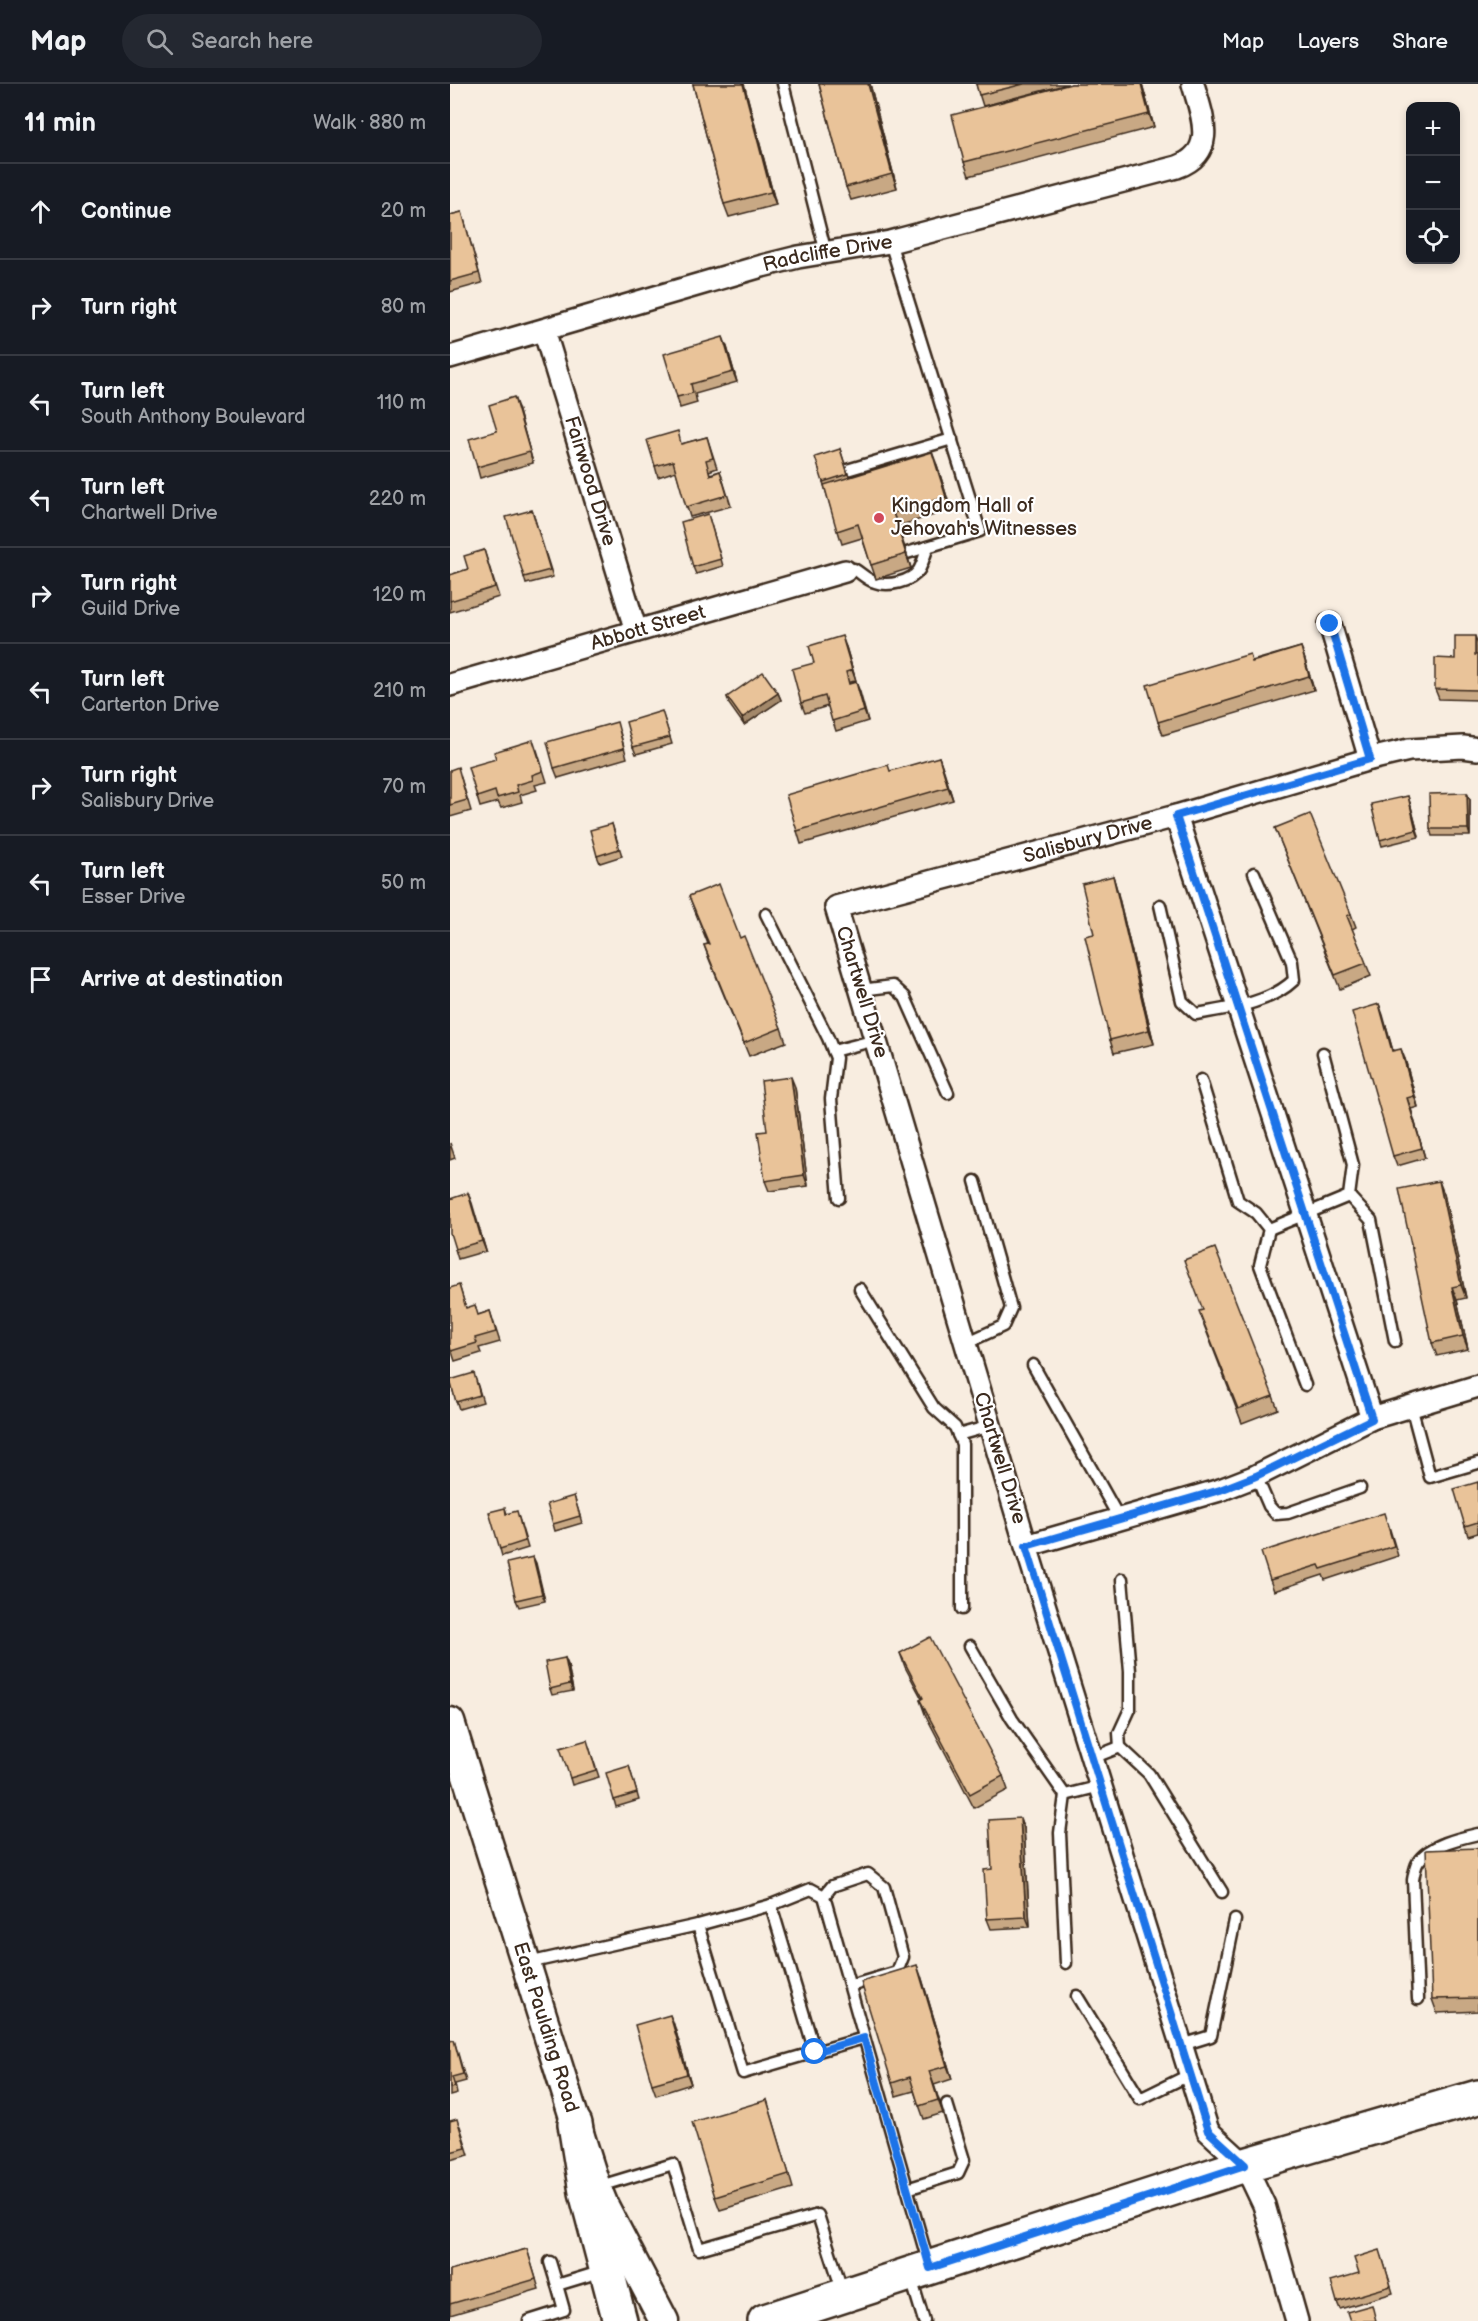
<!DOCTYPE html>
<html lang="en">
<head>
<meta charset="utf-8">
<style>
  body { margin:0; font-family:"Balsamiq Sans",sans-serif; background:#242831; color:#f1f3f6 }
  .controls { position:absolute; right:18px; top:18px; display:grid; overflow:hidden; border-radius:12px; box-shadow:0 3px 9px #0003 }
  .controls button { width:54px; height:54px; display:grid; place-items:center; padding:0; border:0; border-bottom:2px solid #363941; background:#171b24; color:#f1f3f6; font:30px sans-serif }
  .stop { position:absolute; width:18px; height:18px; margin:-14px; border:4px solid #1a73e8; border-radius:50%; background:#fff }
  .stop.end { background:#1a73e8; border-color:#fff; box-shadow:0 2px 6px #0008 }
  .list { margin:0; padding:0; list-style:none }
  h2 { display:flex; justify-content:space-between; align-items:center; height:78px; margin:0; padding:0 24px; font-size:26px }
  h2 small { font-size:20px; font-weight:400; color:#9ea1a6 }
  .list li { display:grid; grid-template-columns:39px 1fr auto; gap:18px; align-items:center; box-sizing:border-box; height:96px; padding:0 24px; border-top:2px solid #363941 }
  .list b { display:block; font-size:22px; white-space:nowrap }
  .list p { margin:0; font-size:20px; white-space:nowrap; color:#9ea1a6 }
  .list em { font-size:20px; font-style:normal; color:#9ea1a6 }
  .icon { flex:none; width:33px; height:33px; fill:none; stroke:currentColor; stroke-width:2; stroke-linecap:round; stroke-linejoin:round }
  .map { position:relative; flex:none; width:1028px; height:2237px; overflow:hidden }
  header { display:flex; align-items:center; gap:36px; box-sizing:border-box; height:84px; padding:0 30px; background:#171b24; border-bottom:2px solid #363941 }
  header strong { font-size:28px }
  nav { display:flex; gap:33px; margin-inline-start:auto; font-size:21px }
  .search { width:420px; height:54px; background:#242831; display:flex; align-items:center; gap:15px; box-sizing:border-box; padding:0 21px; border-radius:33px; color:#9ea1a6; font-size:22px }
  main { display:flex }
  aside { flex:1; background:#171b24 }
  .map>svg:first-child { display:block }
</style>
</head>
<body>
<header>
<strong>Map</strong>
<div class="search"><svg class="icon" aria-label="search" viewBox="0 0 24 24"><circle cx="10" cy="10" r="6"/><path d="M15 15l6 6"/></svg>Search here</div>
<nav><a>Map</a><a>Layers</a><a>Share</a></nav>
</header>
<main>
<aside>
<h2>11 min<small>Walk · 880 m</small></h2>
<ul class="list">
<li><svg class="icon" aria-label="ahead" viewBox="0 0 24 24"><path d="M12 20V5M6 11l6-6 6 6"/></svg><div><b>Continue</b></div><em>20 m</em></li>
<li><svg class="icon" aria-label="right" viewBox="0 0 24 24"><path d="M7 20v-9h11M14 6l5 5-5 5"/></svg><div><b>Turn right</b></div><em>80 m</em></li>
<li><svg class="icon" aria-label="left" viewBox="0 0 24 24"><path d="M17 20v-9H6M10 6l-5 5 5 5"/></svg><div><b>Turn left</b><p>South Anthony Boulevard</p></div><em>110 m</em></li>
<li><svg class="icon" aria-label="left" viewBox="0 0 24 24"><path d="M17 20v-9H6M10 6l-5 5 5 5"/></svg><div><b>Turn left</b><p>Chartwell Drive</p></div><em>220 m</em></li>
<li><svg class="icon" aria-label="right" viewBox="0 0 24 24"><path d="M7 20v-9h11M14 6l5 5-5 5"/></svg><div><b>Turn right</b><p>Guild Drive</p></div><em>120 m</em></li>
<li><svg class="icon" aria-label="left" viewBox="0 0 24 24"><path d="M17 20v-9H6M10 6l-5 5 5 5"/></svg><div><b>Turn left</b><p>Carterton Drive</p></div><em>210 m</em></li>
<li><svg class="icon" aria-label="right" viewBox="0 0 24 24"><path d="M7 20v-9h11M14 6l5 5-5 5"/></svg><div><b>Turn right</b><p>Salisbury Drive</p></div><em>70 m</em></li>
<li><svg class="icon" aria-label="left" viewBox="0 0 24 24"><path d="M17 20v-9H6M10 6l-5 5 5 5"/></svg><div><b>Turn left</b><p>Esser Drive</p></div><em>50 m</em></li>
<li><svg class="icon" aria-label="arrive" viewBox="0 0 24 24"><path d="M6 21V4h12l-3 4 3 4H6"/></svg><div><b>Arrive at destination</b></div></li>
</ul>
</aside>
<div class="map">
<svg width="1028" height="2237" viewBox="0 0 1028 2237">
  <rect width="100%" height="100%" fill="#f8ede0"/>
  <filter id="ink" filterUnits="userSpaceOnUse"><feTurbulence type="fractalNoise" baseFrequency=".0167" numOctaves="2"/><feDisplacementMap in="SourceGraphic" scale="12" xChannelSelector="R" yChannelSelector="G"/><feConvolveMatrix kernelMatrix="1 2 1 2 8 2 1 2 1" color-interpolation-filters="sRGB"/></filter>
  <g filter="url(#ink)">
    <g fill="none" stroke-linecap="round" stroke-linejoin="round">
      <g stroke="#3b2a1e" stroke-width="15">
        <g id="lane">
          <path d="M333 0 376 169"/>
          <path d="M440 158 530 447 457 469"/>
          <path d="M397 386 502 355"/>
          <path d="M404 485C411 489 417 496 425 498 438 503 461 498 469 486 473 479 475 470 478 463"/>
          <path d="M710 821 732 917 746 930C779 924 819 920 844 896L842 878 804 789"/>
          <path d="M316 830 378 954 386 974 381 1015 389 1114"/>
          <path d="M411 906 443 902 455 913 498 1009"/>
          <path d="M383 967 426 956"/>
          <path d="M751 996 788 1117 806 1129 819 1145 810 1181 855 1301"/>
          <path d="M899 1112 921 1136 945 1257"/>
          <path d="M819 1145 899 1112 903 1081 873 969"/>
          <path d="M410 1205 484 1324 505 1343 512 1360V1525"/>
          <path d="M516 1259 553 1242 561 1224 525 1097"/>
          <path d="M583 1281 669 1434"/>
          <path d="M961 1322 980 1393 1028 1379"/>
          <path d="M508 1351 540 1342"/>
          <path d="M806 1392 819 1422 826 1430 838 1429 910 1404"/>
          <path d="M520 1562 562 1635 615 1711 651 1702"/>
          <path d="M670 1663 669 1649 680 1625V1587L672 1495"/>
          <path d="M642 1674 670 1663 699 1690 772 1808"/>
          <path d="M615 1711 610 1749 616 1879"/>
          <path d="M374 1812 361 1805 321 1821 365 1968 414 1954"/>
          <path d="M248 1841 321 1821"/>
          <path d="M78 1879 248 1841 293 1989 365 1968"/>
          <path d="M400 1902 447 1888 453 1873 434 1803 418 1790 382 1802 374 1812 479 2181"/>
          <path d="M627 1912 690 2015 741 1990"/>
          <path d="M968 1915 963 1796C964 1790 965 1783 968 1778 979 1761 1010 1754 1028 1750"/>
          <path d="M732 1961 761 1952 785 1836"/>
          <path d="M147 2103 223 2080 249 2165 368 2131 393 2209"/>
          <path d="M457 2105 508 2089 514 2076 497 2020"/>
          <path d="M100 2178 107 2201"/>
          <path d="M461 2194 474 2237"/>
          <path d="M79 2237 114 2226 107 2201 153 2187"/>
        </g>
      </g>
      <g stroke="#3b2a1e" stroke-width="26">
        <g id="street">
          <path id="s1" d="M94 246 186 547"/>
          <path id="s2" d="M0 273 312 182 348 173 440 158 727 83C768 68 752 32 743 0"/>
          <path d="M880 540 920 675"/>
          <path id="s3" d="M0 601 395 487"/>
          <path d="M726 732 922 1334"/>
          <path d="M576 1462 770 1406 806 1392 922 1334 1028 1302"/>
          <path id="s4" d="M847 2237 814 2121 795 2081 758 2047 576 1462 386 823 726 732 920 675 959 666 1013 663 1028 665"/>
        </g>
      </g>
      <g stroke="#3b2a1e" stroke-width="33">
        <g id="secondary">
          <path id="s5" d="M0 1638 145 2100 154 2122 214 2237"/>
        </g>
      </g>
      <g stroke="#3b2a1e" stroke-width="38">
        <g id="primary">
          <path d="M125 2040 136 2108 170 2237"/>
          <path d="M315 2237 795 2081 1028 2013"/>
        </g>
      </g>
      <use href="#lane" stroke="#fff" stroke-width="10"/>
      <use href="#street" stroke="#fff" stroke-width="21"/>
      <use href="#secondary" stroke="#fff" stroke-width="28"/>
      <use href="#primary" stroke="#fff" stroke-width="33"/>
    </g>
    <g fill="#c8a884" stroke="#3b2a1e" stroke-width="1.5">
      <path d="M243 0H294L326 121 279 133 274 120Z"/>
      <path d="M369 0H420L447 104 401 116 396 103Z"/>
      <path d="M526 0H618L533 22Z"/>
      <path d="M621 0H692L704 43 519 92 514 78Z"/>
      <path d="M12 128 32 199 0 208V131Z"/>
      <path d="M277 263 287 298 245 310 247 319 230 324 227 313Z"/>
      <path d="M68 324 83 379 30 394 27 383 47 347Z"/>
      <path d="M257 353 267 384 259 387 260 390 270 387 281 422 240 433 226 387 208 393 205 382 232 360Z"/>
      <path d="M390 365 399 393 487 381 501 426 448 442 461 484 426 495 412 454 392 460 373 398Z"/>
      <path d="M82 426 103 493 76 500 74 493Z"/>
      <path d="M260 437 273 482 246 490 243 483Z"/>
      <path d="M34 466 49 513 0 528V491L18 485Z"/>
      <path d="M1028 560V616L989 615 985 605 1005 575Z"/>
      <path d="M396 563 406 597 400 598V600L406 598 418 637 386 647 378 622 355 629 351 619 364 579Z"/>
      <path d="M851 563 864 606 713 651 708 638 802 577Z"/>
      <path d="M328 609 331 616 294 641 279 620 277 613Z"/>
      <path d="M214 634 222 660 186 670 183 663Z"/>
      <path d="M170 648 177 674 108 694 104 684Z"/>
      <path d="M87 666 97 698 85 701 87 706 70 711 72 718 51 724 48 718 30 723 27 713Z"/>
      <path d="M489 673 503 716 351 760 347 747Z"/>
      <path d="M0 686 11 694 21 727 0 733Z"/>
      <path d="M1017 709 1020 716V752H982L980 745Z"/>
      <path d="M960 719 969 753 932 762 930 756Z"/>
      <path d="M162 740 172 772 150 779 147 772Z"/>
      <path d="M825 744 901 830 906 843 902 845 921 892 890 905Z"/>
      <path d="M663 792 667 806 704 960 664 969 660 956 644 850Z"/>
      <path d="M239 812 290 854 331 944 336 958 299 972 259 875 254 861 258 860Z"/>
      <path d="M929 920 943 967 955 975 968 1023 961 1025 975 1074 947 1082 943 1072Z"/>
      <path d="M345 1003 358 1102 319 1107 315 1097Z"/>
      <path d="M0 1059 5 1074 0 1076Z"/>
      <path d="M18 1109 36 1167 8 1175 5 1165Z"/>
      <path d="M994 1110 1016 1214 1007 1216 1018 1265 987 1272 982 1259Z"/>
      <path d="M9 1201 16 1224 28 1231 40 1227 50 1258 29 1264 31 1269 5 1277 0 1262Z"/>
      <path d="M753 1226 823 1312 828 1325 792 1339 754 1241Z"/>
      <path d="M26 1296 33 1318 9 1325 0 1298Z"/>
      <path d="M1028 1398V1449L1018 1452 1015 1442Z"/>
      <path d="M124 1412 132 1439 105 1447 103 1440Z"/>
      <path d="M55 1424 57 1430 69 1434 78 1464 52 1472 50 1465Z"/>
      <path d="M938 1439 948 1472 875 1496 873 1491 824 1507 820 1496Z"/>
      <path d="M83 1473 95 1517 69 1523 66 1516Z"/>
      <path d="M450 1569 553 1692 558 1706 524 1724 475 1630 470 1616 472 1615 455 1583Z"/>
      <path d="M115 1574 118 1581 123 1607 102 1611 100 1605Z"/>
      <path d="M139 1663 149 1693 122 1701 120 1694Z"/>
      <path d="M179 1682 189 1716 166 1723 164 1716Z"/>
      <path d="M574 1744 580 1843 541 1845 537 1835 542 1785Z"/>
      <path d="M1028 1764V1927L987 1929 982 1915Z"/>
      <path d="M472 1895 502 1995 484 2001 493 2029 474 2035 464 2007 446 2012 442 1999Z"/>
      <path d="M224 1941 241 2000 206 2011 202 2000Z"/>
      <path d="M4 1956 16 1997 5 2000 7 2010 0 2012V1957Z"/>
      <path d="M317 2016 343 2104 270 2126 265 2113Z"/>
      <path d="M0 2037 10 2042 19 2071 0 2076Z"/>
      <path d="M77 2165 89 2205 0 2231V2186Z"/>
      <path d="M932 2173 943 2209 890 2225 887 2218 909 2189Z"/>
    </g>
    <g fill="#a3886b" stroke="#3b2a1e" stroke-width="1.5">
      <path d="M293 0H294L326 121 321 108Z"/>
      <path d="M418 0H420L447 104 442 90Z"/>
      <path d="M691 0H692L704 43 699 30Z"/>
      <path d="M273 253 277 263 287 298 283 288Z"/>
      <path d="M64 313 68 324 83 379 80 368Z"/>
      <path d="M482 368 487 381 501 426 496 413Z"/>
      <path d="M443 429 448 442 461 484 456 470Z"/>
      <path d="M392 552 396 563 406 597 402 586Z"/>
      <path d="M1025 552 1028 560V580L1025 571Z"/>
      <path d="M851 563 855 576 864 606 859 592Z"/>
      <path d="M406 598 410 608 418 637 414 627Z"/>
      <path d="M328 609 331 616 294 641 292 634Z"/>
      <path d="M489 673 494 687 503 716 498 703Z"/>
      <path d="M1017 709 1020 716V752L1018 745Z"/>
      <path d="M958 712 960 719 969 753 966 746Z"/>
      <path d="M663 792 667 806 704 960 699 946Z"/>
      <path d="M929 920 933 931 946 978 942 967Z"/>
      <path d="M951 965 955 975 968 1023 964 1012Z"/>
      <path d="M341 993 345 1003 358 1102 354 1091Z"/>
      <path d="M957 1014 961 1025 975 1074Z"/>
      <path d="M989 1097 994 1110 1016 1214 1011 1201Z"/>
      <path d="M18 1109 22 1119 36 1167 32 1157Z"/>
      <path d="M1002 1203 1007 1216 1018 1265 1013 1252Z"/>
      <path d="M83 1473 86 1479 95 1517 92 1510Z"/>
      <path d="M115 1574 118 1581 123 1607 120 1600Z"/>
      <path d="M570 1734 574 1744 580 1843 576 1833Z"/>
      <path d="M467 1881 472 1895 502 1995 497 1982Z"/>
      <path d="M220 1931 224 1941 241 2000 237 1990Z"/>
      <path d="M479 1987 484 2001 493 2029 488 2016Z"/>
    </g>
    <g fill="#e9c399" stroke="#3b2a1e" stroke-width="1.5">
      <path d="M243 0H293L321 108 274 120Z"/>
      <path d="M369 0H418L442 90 396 103Z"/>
      <path d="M526 0H574L529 11Z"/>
      <path d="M621 0H691L699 30 514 78 502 31Z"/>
      <path d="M12 128 29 189 0 197V131Z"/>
      <path d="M273 253 283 288 241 300 243 309 227 313 214 270Z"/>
      <path d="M64 313 80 368 27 383 19 355 47 347 39 321Z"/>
      <path d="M228 347 231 360 257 353 263 374 256 376 260 391 270 387 277 411 236 423 223 377 205 382 197 356Z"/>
      <path d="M390 365 398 390 373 398 365 373Z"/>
      <path d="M482 368 496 413 443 429 456 470 421 481 408 440 387 447 374 401Z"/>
      <path d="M82 426 100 486 74 493 56 433Z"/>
      <path d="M258 430 271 475 243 483 231 438Z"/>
      <path d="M34 466 45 503 0 517V491L18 485 14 472Z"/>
      <path d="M392 552 402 586 396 588 399 600 406 598 414 627 382 637 375 612 351 619 342 585 364 579 359 562Z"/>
      <path d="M1005 552H1025V571H1028V606L985 605V574L1005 575Z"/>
      <path d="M851 563 859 592 708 638 697 601 800 570 802 578Z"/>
      <path d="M313 588 328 609 292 634 277 613Z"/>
      <path d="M212 627 220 653 183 663 176 638Z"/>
      <path d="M167 638 174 664 104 684 97 658Z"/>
      <path d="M83 656 93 687 82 691 83 696 66 701 68 708 47 714 45 707 27 713 18 683 46 675 44 668Z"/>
      <path d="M489 673 498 703 347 747 336 711 438 681 440 687Z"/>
      <path d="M8 683 17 716 0 721V686Z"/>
      <path d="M1017 709 1018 745H980L979 710Z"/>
      <path d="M958 712 966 746 930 756 921 720Z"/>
      <path d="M860 730 901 830 897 832 916 879 885 891 825 744Z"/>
      <path d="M162 740 169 765 147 772 140 746Z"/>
      <path d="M663 792 699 946 660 956 635 852 644 850 632 800Z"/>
      <path d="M269 800 290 854 294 852 331 944 294 959 254 861 259 860 239 812Z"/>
      <path d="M929 920 942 967 951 965 964 1012 957 1014 972 1064 943 1072 902 928Z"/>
      <path d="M341 993 354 1091 315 1097 308 1048 317 1047 311 997Z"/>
      <path d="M989 1097 1011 1201 1002 1203 1013 1252 982 1259 949 1105Z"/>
      <path d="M18 1109 32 1157 5 1165 0 1149V1115Z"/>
      <path d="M765 1164 823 1312 788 1325 749 1227 753 1226 734 1176Z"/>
      <path d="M9 1201 16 1224 25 1221 28 1231 40 1227 46 1248 25 1254 27 1259 1 1267 0 1262V1204Z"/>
      <path d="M24 1289 30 1311 6 1318 0 1296Z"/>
      <path d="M1028 1398V1438L1015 1442 1004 1405Z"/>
      <path d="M124 1412 130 1432 103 1440 97 1420Z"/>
      <path d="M55 1424 56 1430 67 1427 75 1457 50 1465 39 1428Z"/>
      <path d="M934 1429 944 1462 871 1485 869 1481 820 1496 811 1468Z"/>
      <path d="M83 1473 92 1510 66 1516 57 1479Z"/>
      <path d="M480 1553 553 1692 520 1710 470 1616 473 1614 450 1569Z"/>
      <path d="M115 1574 120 1600 100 1605 95 1578Z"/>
      <path d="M137 1656 146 1686 120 1694 110 1664Z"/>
      <path d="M179 1682 187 1709 164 1716 156 1689Z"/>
      <path d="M570 1734 576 1833 537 1835 534 1786 542 1785 539 1736Z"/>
      <path d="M1028 1764V1914L982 1915 976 1766Z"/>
      <path d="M467 1881 497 1982 479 1987 488 2016 469 2022 460 1993 442 1999 411 1898Z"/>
      <path d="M220 1931 237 1990 202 2000 185 1941Z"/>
      <path d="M4 1956 13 1990 2 1993 5 2003 0 2004V1957Z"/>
      <path d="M317 2016 339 2090 265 2113 242 2038Z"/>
      <path d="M7 2035 16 2064 0 2068V2037Z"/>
      <path d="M77 2165 86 2195 0 2220V2186Z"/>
      <path d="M930 2166 941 2202 887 2218 881 2197 909 2189 904 2174Z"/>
      <path d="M922 2221 926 2237H900L897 2228Z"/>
    </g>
  </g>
  <g fill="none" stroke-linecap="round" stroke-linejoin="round" filter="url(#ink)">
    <path stroke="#1a73e8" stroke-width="8" d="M365 1968 414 1954 480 2184 795 2081 758 2047 576 1462 770 1406 806 1392 922 1335 726 732 920 675 880 540"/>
  </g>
  <circle fill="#d1495b" stroke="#fff" stroke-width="2" cx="429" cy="434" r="6"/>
  <g text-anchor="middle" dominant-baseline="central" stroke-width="4.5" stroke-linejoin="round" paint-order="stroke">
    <g font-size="20" fill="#3b2a1e" stroke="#fff">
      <text stroke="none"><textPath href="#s2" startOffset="392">Radcliffe Drive</textPath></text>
      <text stroke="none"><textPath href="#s1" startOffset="158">Fairwood Drive</textPath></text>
      <text stroke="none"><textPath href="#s3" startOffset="206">Abbott Street</textPath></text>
      <text stroke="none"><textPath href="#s4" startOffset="1755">Salisbury Drive</textPath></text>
      <text transform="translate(412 908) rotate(73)">Chartwell Drive</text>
      <text transform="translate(550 1374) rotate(73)">Chartwell Drive</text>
      <text stroke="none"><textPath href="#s5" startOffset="320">East Paulding Road</textPath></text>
    </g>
    <g font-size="20" fill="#3b2a1e" stroke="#fff" text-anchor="start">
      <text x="441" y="422">Kingdom Hall of<tspan x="441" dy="23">Jehovah's Witnesses</tspan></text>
    </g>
  </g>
</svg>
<div class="controls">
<button>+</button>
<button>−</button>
<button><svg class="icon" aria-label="locate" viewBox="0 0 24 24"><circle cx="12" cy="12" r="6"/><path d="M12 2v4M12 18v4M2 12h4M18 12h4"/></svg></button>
</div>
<div class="stop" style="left:365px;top:1968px"></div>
<div class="stop end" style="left:880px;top:540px"></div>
</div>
</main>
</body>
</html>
